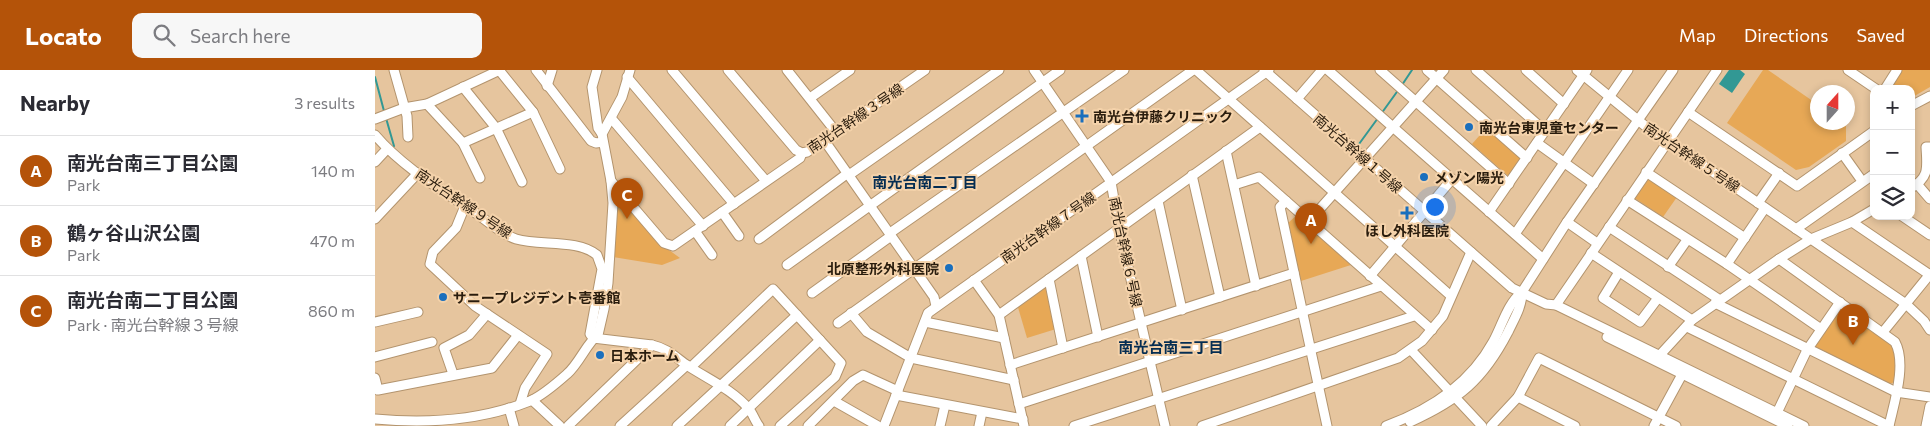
<!DOCTYPE html>
<html lang="en">
<head>
<meta charset="utf-8">
<style>
  body { margin:0; font-family:Commissioner,"Noto Sans JP",sans-serif; background:#f7f7f7; color:#2b2b33 }
  .controls { position:absolute; right:15px; top:15px; display:grid; overflow:hidden; border-radius:10px; box-shadow:0 2px 8px #0003 }
  .controls button { width:45px; height:45px; display:grid; place-items:center; padding:0; border:0; border-bottom:1px solid #e1e1e2; background:#fff; color:#2b2b33; font:25px sans-serif }
  .compass { position:absolute; left:1435px; top:15px; width:45px; height:45px; border-radius:50%; background:#fff; box-shadow:0 2px 8px #0003; rotate:21deg }
  .you { position:absolute; left:1059px; top:136px; width:18px; height:18px; margin:-12px; border:4px solid #fff; border-radius:50%; background:#1a73e8; box-shadow:0 0 0 8px #1a73e833 }
  .badge { display:grid; place-items:center; width:32px; height:32px; border-radius:50%; background:#b45309; color:#fff; font-size:16px; font-weight:700 }
  .pin { position:absolute; translate:-50% -41px; filter:drop-shadow(0 1px 2px #0008) }
  .pin::after { content:''; position:absolute; top:26px; width:18px; height:15px; background:inherit; clip-path:polygon(0 0,100% 0,50% 100%) }
  .list { margin:0; padding:0; list-style:none }
  h2 { display:flex; justify-content:space-between; align-items:center; height:65px; margin:0; padding:0 20px; font-size:21px }
  h2 small { font-size:16px; font-weight:400; color:#7c7c81 }
  .list li { display:grid; grid-template-columns:32px 1fr auto; gap:15px; align-items:center; box-sizing:border-box; height:70px; padding:0 20px; border-top:1px solid #e1e1e2 }
  .list b { display:block; font-size:19px; white-space:nowrap }
  .list p { margin:0; font-size:16px; white-space:nowrap; color:#7c7c81 }
  .list em { font-size:16px; font-style:normal; color:#7c7c81 }
  .icon { flex:none; width:28px; height:28px; fill:none; stroke:currentColor; stroke-width:2; stroke-linecap:round; stroke-linejoin:round }
  .map { position:relative; flex:none; width:1555px; height:356px; overflow:hidden }
  header { display:flex; align-items:center; gap:30px; box-sizing:border-box; height:70px; padding:0 25px; background:#b45309; color:#fff }
  header strong { font-size:24px }
  nav { display:flex; gap:28px; margin-inline-start:auto; font-size:18px }
  .search { width:350px; height:45px; background:#f7f7f7; display:flex; align-items:center; gap:12px; box-sizing:border-box; padding:0 18px; border-radius:10px; color:#7c7c81; font-size:19px }
  main { display:flex }
  aside { flex:1; background:#fff }
  .map>svg:first-child { display:block }
</style>
</head>
<body>
<header>
<strong>Locato</strong>
<div class="search"><svg class="icon" aria-label="search" viewBox="0 0 24 24"><circle cx="10" cy="10" r="6"/><path d="M15 15l6 6"/></svg>Search here</div>
<nav><a>Map</a><a>Directions</a><a>Saved</a></nav>
</header>
<main>
<aside>
<h2>Nearby<small>3 results</small></h2>
<ul class="list">
<li><span class="badge">A</span><div><b>南光台南三丁目公園</b><p>Park</p></div><em>140 m</em></li>
<li><span class="badge">B</span><div><b>鶴ヶ谷山沢公園</b><p>Park</p></div><em>470 m</em></li>
<li><span class="badge">C</span><div><b>南光台南二丁目公園</b><p>Park · 南光台幹線３号線</p></div><em>860 m</em></li>
</ul>
</aside>
<div class="map">
<svg width="1555" height="356" viewBox="0 0 1555 356">
  <rect width="100%" height="100%" fill="#e6c59e"/>
  <g fill="#e7a856">
    <path d="M1388 0H1393L1442 34V52L1471 53V71L1434 97 1421 100 1352 53Z"/>
    <path d="M1524 0H1555V17L1536 28V19H1512Z"/>
    <path d="M1113 56 1145 85 1147 90 1136 105H1132L1097 74Z"/>
    <path d="M1272 106 1302 127 1288 147 1258 127Z"/>
    <path d="M242 123 287 175 305 188 287 195 238 187Z"/>
    <path d="M923 144 979 194 926 211 912 154Z"/>
    <path d="M670 214 681 259 652 268 642 234Z"/>
    <path d="M1469 238C1482 247 1516 266 1521 280 1525 290 1521 302 1519 312L1515 314 1437 277 1463 239Z"/>
  </g>
  <path fill="#329894" d="M1354 0H1365L1370 4 1357 23 1344 14Z"/>
  <g fill="none" stroke-linecap="round" stroke-linejoin="round">
    <g stroke="#329894" stroke-width="2">
      <path d="M0 7 9 41"/>
      <path d="M1027 15 1037 0"/>
      <path d="M1006 44 1024 19"/>
      <path d="M11 48 19 76 16 79"/>
      <path d="M984 74 1003 48"/>
    </g>
    <g stroke="#b3946e" stroke-width="11">
      <g id="minor">
        <path d="M19 0 32 46 33 67"/>
        <path d="M124 0 158 42 185 99"/>
        <path d="M161 0 216 71 221 73 228 72"/>
        <path d="M222 0 217 17 223 58 227 64"/>
        <path d="M297 0 391 111"/>
        <path d="M353 0 421 80 427 83 432 82 550 0"/>
        <path d="M412 0 461 62"/>
        <path d="M659 0 736 112 744 158 790 356"/>
        <path d="M821 0 1076 226"/>
        <path d="M889 0 1137 218 1171 234 1181 235 1429 356"/>
        <path d="M953 0 1168 189"/>
        <path d="M1005 0 1134 114"/>
        <path d="M1052 0 1152 88"/>
        <path d="M1101 0 1170 61"/>
        <path d="M1151 0 1189 34"/>
        <path d="M1202 0 1269 55 1531 234 1549 251 1555 260"/>
        <path d="M1473 0 1501 19"/>
        <path d="M252 7 359 134"/>
        <path d="M172 16 177 0"/>
        <path d="M88 17 121 58 147 112"/>
        <path d="M1510 19 1522 0"/>
        <path d="M435 28 475 0"/>
        <path d="M922 29 947 0"/>
        <path d="M52 34 88 73 105 108"/>
        <path d="M1536 36 1555 26"/>
        <path d="M1313 42 1422 116 1499 61"/>
        <path d="M236 48 328 156"/>
        <path d="M0 49 29 38 52 34 125 0"/>
        <path d="M0 65C28 98 70 122 105 146 116 154 128 165 141 169 165 176 203 169 222 185L227 199 215 264 218 268"/>
        <path d="M449 70 559 227 561 236"/>
        <path d="M88 73 158 42"/>
        <path d="M1162 73 1219 114"/>
        <path d="M851 81 881 216"/>
        <path d="M1467 83 1487 111"/>
        <path d="M0 92 12 79"/>
        <path d="M1271 102 1370 168"/>
        <path d="M474 105 624 0"/>
        <path d="M817 105 845 227"/>
        <path d="M236 111 289 173 298 176 425 88 427 83"/>
        <path d="M1542 114 1555 129"/>
        <path d="M859 115 884 107 1057 260"/>
        <path d="M1536 118C1555 107 1552 97 1551 77H1555"/>
        <path d="M1252 130 1352 194 1446 259"/>
        <path d="M783 131 807 240"/>
        <path d="M911 131 905 137 952 356"/>
        <path d="M1383 133 1404 103"/>
        <path d="M90 136 81 158 58 182 55 194 100 236 172 284 150 318 145 334"/>
        <path d="M347 142 364 166"/>
        <path d="M1114 142 1212 0"/>
        <path d="M1527 146 1555 165"/>
        <path d="M0 149 43 103"/>
        <path d="M934 151 1069 0"/>
        <path d="M1192 152 1222 173"/>
        <path d="M1477 152 1555 205"/>
        <path d="M1234 157 1345 230"/>
        <path d="M1421 159 1499 104"/>
        <path d="M320 161 337 185"/>
        <path d="M515 163 749 0"/>
        <path d="M1140 164 1253 0"/>
        <path d="M384 169 473 103"/>
        <path d="M1216 183 1317 250"/>
        <path d="M706 186 723 267"/>
        <path d="M1404 189 1520 272C1532 294 1519 333 1514 356"/>
        <path d="M1352 194 1390 138"/>
        <path d="M412 195 685 0"/>
        <path d="M1293 197 1312 170"/>
        <path d="M1244 202 1228 228 1265 252 1283 228"/>
        <path d="M995 206 1077 109"/>
        <path d="M674 209 688 278"/>
        <path d="M599 210 624 245 649 356"/>
        <path d="M437 223 516 166"/>
        <path d="M1340 233 1521 322 1555 327"/>
        <path d="M1181 235 1342 0"/>
        <path d="M476 243 492 262 536 288 639 310"/>
        <path d="M624 245 885 57"/>
        <path d="M0 252 43 242"/>
        <path d="M550 252 629 268"/>
        <path d="M463 253 818 0"/>
        <path d="M1312 257 1514 356"/>
        <path d="M1508 262 1555 204"/>
        <path d="M1232 267 1413 356"/>
        <path d="M218 268 277 275C294 279 300 287 313 296 333 309 358 320 374 339 378 344 380 351 384 356"/>
        <path d="M1036 280 1107 356"/>
        <path d="M1284 286 1317 250 1404 189 1436 169 1477 152 1499 139"/>
        <path d="M0 287 57 272"/>
        <path d="M635 295 919 203"/>
        <path d="M316 297 398 219 466 293 460 307 405 356"/>
        <path d="M78 304 69 278 94 265 112 244"/>
        <path d="M0 308 3 320 117 298 143 265"/>
        <path d="M521 325 648 349"/>
        <path d="M1143 327 1200 356"/>
        <path d="M157 330 185 356"/>
        <path d="M459 331 503 356"/>
        <path d="M644 334 1006 216"/>
        <path d="M134 338 139 356"/>
        <path d="M1400 347 1432 280 1465 232"/>
        <path d="M0 349C53 354 105 351 155 331 166 326 183 312 192 304 204 294 213 271 223 265L229 239 233 213 238 133 236 111 227 64 247 27 255 0"/>
        <path d="M1035 352C1084 330 1108 310 1133 262 1139 249 1147 237 1147 222"/>
        <path d="M193 356 277 275"/>
        <path d="M245 356 312 295"/>
        <path d="M302 356 422 245"/>
        <path d="M355 356 445 270"/>
        <path d="M433 356 478 311 488 305 523 321"/>
        <path d="M509 356 553 243 894 0"/>
        <path d="M565 356 570 335"/>
        <path d="M604 356 607 342"/>
        <path d="M699 356 1039 246"/>
        <path d="M827 356 1023 288 1047 271 1068 246 1096 182"/>
        <path d="M1011 356C1055 340 1095 314 1118 272 1127 256 1132 234 1147 222L1192 152 1298 0"/>
        <path d="M1116 356 1143 327 1164 288 1301 356"/>
        <path d="M1279 356 1310 299"/>
        <path d="M1551 356 1555 336"/>
      </g>
    </g>
    <use href="#minor" stroke="#fff" stroke-width="9"/>
  </g>
  <g fill="#1a6fbd" stroke="#f4d2aa" stroke-width="2">
    <path d="M704.5 38.5h5v5h5v5h-5v5h-5v-5h-5v-5h5z"/>
    <circle cx="1094" cy="57" r="5"/>
    <circle cx="1049" cy="107" r="5"/>
    <path d="M1029.5 135.5h5v5h5v5h-5v5h-5v-5h-5v-5h5z"/>
    <circle cx="574" cy="198" r="5"/>
    <circle cx="68" cy="227" r="5"/>
    <circle cx="225" cy="285" r="5"/>
  </g>
  <g text-anchor="middle" dominant-baseline="central" stroke-width="4" stroke-linejoin="round" paint-order="stroke">
    <g font-size="14" font-weight="bold" fill="#291c0d" stroke="#f4d2aa" text-anchor="start">
      <text x="718" y="46">南光台伊藤クリニック</text>
      <text x="1104" y="57">南光台東児童センター</text>
      <text x="1059" y="107">メゾン陽光</text>
      <text x="1032" y="160" text-anchor="middle">ほし外科医院</text>
      <text x="564" y="198" text-anchor="end">北原整形外科医院</text>
      <text x="78" y="227">サニープレジデント壱番館</text>
      <text x="235" y="285">日本ホーム</text>
    </g>
    <g font-size="14" fill="#291c0d" stroke="#f4d2aa">
      <text transform="translate(480 48) rotate(-34)">南光台幹線３号線</text>
      <text transform="translate(983 83) rotate(41)">南光台幹線１号線</text>
      <text transform="translate(1317 87) rotate(34)">南光台幹線５号線</text>
      <text transform="translate(89 133) rotate(34)">南光台幹線９号線</text>
      <text transform="translate(673 157) rotate(-35)">南光台幹線７号線</text>
      <text transform="translate(751 182) rotate(78)">南光台幹線６号線</text>
    </g>
    <g font-size="15" font-weight="bold" fill="#052d52" stroke="#f4d2aa">
      <text x="550" y="112">南光台南二丁目</text>
      <text x="796" y="277">南光台南三丁目</text>
    </g>
  </g>
</svg>
<div class="controls">
<button>+</button>
<button>−</button>
<button><svg class="icon" aria-label="layers" viewBox="0 0 24 24"><path d="M12 4l9 5-9 5-9-5zM3 14l9 5 9-5"/></svg></button>
</div>
<svg class="compass" viewBox="-18 -18 36 36"><path d="M0-13l5 13h-10z" fill="#e53935"/><path d="M0 13l5-13h-10z" fill="#7c7c81"/></svg>
<div class="you"></div>
<div class="pin badge" style="left:936px;top:174px">A</div>
<div class="pin badge" style="left:1478px;top:275px">B</div>
<div class="pin badge" style="left:252px;top:149px">C</div>
</div>
</main>
</body>
</html>
